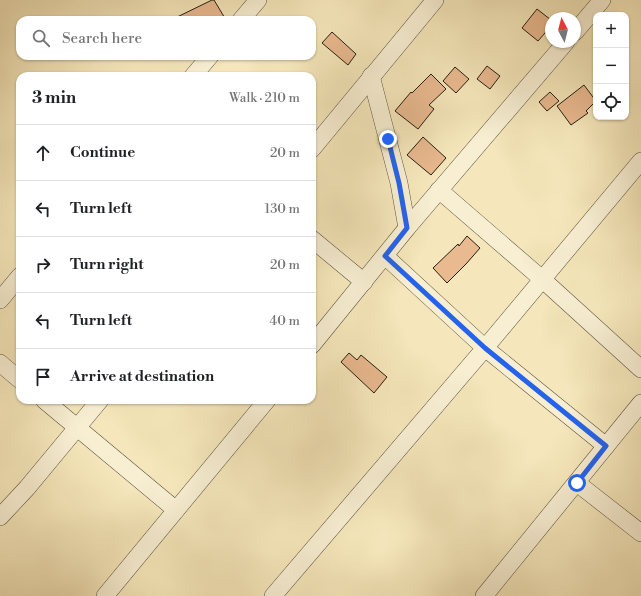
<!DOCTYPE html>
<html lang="en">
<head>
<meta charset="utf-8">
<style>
  body { margin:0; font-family:"Libre Bodoni",serif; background:#f2f2f2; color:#202124 }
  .controls { position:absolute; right:12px; top:12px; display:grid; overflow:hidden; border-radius:8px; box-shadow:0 1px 3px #0004 }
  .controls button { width:36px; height:36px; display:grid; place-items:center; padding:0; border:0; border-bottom:1px solid #e0e0e0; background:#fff; color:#202124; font:20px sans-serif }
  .compass { position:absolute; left:545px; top:12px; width:36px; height:36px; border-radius:50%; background:#fff; box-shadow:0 1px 3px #0004; rotate:353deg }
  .stop { position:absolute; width:12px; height:12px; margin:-9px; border:3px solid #2563eb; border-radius:50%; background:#fff }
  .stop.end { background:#2563eb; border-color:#fff; box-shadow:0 1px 4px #0008 }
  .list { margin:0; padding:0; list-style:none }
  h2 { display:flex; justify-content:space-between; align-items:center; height:52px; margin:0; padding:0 16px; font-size:17px }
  h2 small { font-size:13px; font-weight:400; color:#757577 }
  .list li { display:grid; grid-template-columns:26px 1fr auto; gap:12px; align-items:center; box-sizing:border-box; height:56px; padding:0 16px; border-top:1px solid #e0e0e0 }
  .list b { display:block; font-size:15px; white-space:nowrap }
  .list em { font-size:13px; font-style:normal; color:#757577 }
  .icon { flex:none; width:22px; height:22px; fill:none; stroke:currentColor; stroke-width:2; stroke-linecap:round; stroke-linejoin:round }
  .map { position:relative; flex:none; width:641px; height:596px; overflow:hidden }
  .search { position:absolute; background:#fff; box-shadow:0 1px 3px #0004; left:16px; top:16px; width:300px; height:44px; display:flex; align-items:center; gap:10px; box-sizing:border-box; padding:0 14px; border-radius:12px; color:#757577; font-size:15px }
  .panel { position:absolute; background:#fff; box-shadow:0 1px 3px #0004; left:16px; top:72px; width:300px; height:332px; border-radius:12px }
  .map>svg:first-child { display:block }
</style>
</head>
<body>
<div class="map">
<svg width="641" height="596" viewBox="0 0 641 596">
  <rect width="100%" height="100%" fill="#f5e7bb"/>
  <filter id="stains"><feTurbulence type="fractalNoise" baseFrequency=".005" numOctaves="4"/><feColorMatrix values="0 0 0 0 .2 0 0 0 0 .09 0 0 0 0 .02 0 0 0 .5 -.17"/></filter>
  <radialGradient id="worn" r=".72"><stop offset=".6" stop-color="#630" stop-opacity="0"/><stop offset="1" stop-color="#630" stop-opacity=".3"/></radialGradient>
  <g fill="#e9b98f" stroke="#261d11">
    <path d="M212 0H214L226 20H171Z"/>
    <path d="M537 9 551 20V26L538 41 522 28Z"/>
    <path d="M332 32 356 54 348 65 322 43Z"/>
    <path d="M487 66 500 76 490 89 477 79Z"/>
    <path d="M455 67 469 79 456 93 443 81Z"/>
    <path d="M431 74 446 89 429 105 434 109 418 129 395 111 411 92 412 93Z"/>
    <path d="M584 85 596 101 586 111 588 113 571 125 557 106Z"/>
    <path d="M550 92 559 101 547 111 539 102Z"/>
    <path d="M423 137 446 158 431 175 407 155Z"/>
    <path d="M467 236 480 248 466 264 447 283 433 268 458 244 459 246Z"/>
    <path d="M349 353 357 360 361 355 387 377 374 393 341 362Z"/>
  </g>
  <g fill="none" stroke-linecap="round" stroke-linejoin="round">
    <g stroke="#5a503c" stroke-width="18">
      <g id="minor">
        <path d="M241 20 258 0"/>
        <path d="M575 32 602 0"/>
        <path d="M193 76 210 56"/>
        <path d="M371 76 399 183 407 228"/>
        <path d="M312 149 435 0"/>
        <path d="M439 190 542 279 641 369"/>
        <path d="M312 239 364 282"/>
        <path d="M385 256 485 348 606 446"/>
        <path d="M0 300 20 276"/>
        <path d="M312 345 407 228 566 42"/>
        <path d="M0 363 20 380"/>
        <path d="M44 400 176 510"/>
        <path d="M577 483 641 533"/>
        <path d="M0 517 27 488 100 400"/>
        <path d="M105 596 267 400"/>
        <path d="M273 596 485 348 641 161"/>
        <path d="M484 596 641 403"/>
      </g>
    </g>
    <use href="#minor" stroke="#f8efd3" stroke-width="17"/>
  </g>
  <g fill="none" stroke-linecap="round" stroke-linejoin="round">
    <path stroke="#2563eb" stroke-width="5" d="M388 139 399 183 407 228 385 256 485 348 606 446 577 483"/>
  </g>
  <rect width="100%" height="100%" filter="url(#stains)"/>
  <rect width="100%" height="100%" fill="url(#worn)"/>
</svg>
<div class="controls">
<button>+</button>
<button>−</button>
<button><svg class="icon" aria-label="locate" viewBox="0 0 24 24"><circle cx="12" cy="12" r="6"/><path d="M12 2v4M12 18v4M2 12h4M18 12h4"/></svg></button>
</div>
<svg class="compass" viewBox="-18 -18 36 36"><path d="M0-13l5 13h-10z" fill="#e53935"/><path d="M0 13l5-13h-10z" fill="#757577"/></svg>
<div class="stop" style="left:577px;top:483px"></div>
<div class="stop end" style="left:388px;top:139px"></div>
<div class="search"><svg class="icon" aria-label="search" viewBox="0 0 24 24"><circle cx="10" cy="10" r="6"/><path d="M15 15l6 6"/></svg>Search here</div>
<section class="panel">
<h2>3 min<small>Walk · 210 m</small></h2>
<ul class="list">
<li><svg class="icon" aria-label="ahead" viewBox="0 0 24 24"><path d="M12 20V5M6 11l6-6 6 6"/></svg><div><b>Continue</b></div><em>20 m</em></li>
<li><svg class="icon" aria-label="left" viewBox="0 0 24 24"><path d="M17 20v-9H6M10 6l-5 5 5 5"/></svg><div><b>Turn left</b></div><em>130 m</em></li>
<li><svg class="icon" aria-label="right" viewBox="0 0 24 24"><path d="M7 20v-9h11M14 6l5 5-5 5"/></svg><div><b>Turn right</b></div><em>20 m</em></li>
<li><svg class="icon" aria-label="left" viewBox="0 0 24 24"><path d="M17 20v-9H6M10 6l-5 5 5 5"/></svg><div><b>Turn left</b></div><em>40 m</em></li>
<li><svg class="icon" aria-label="arrive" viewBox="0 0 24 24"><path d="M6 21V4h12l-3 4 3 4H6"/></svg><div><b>Arrive at destination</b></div></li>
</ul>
</section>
</div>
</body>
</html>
